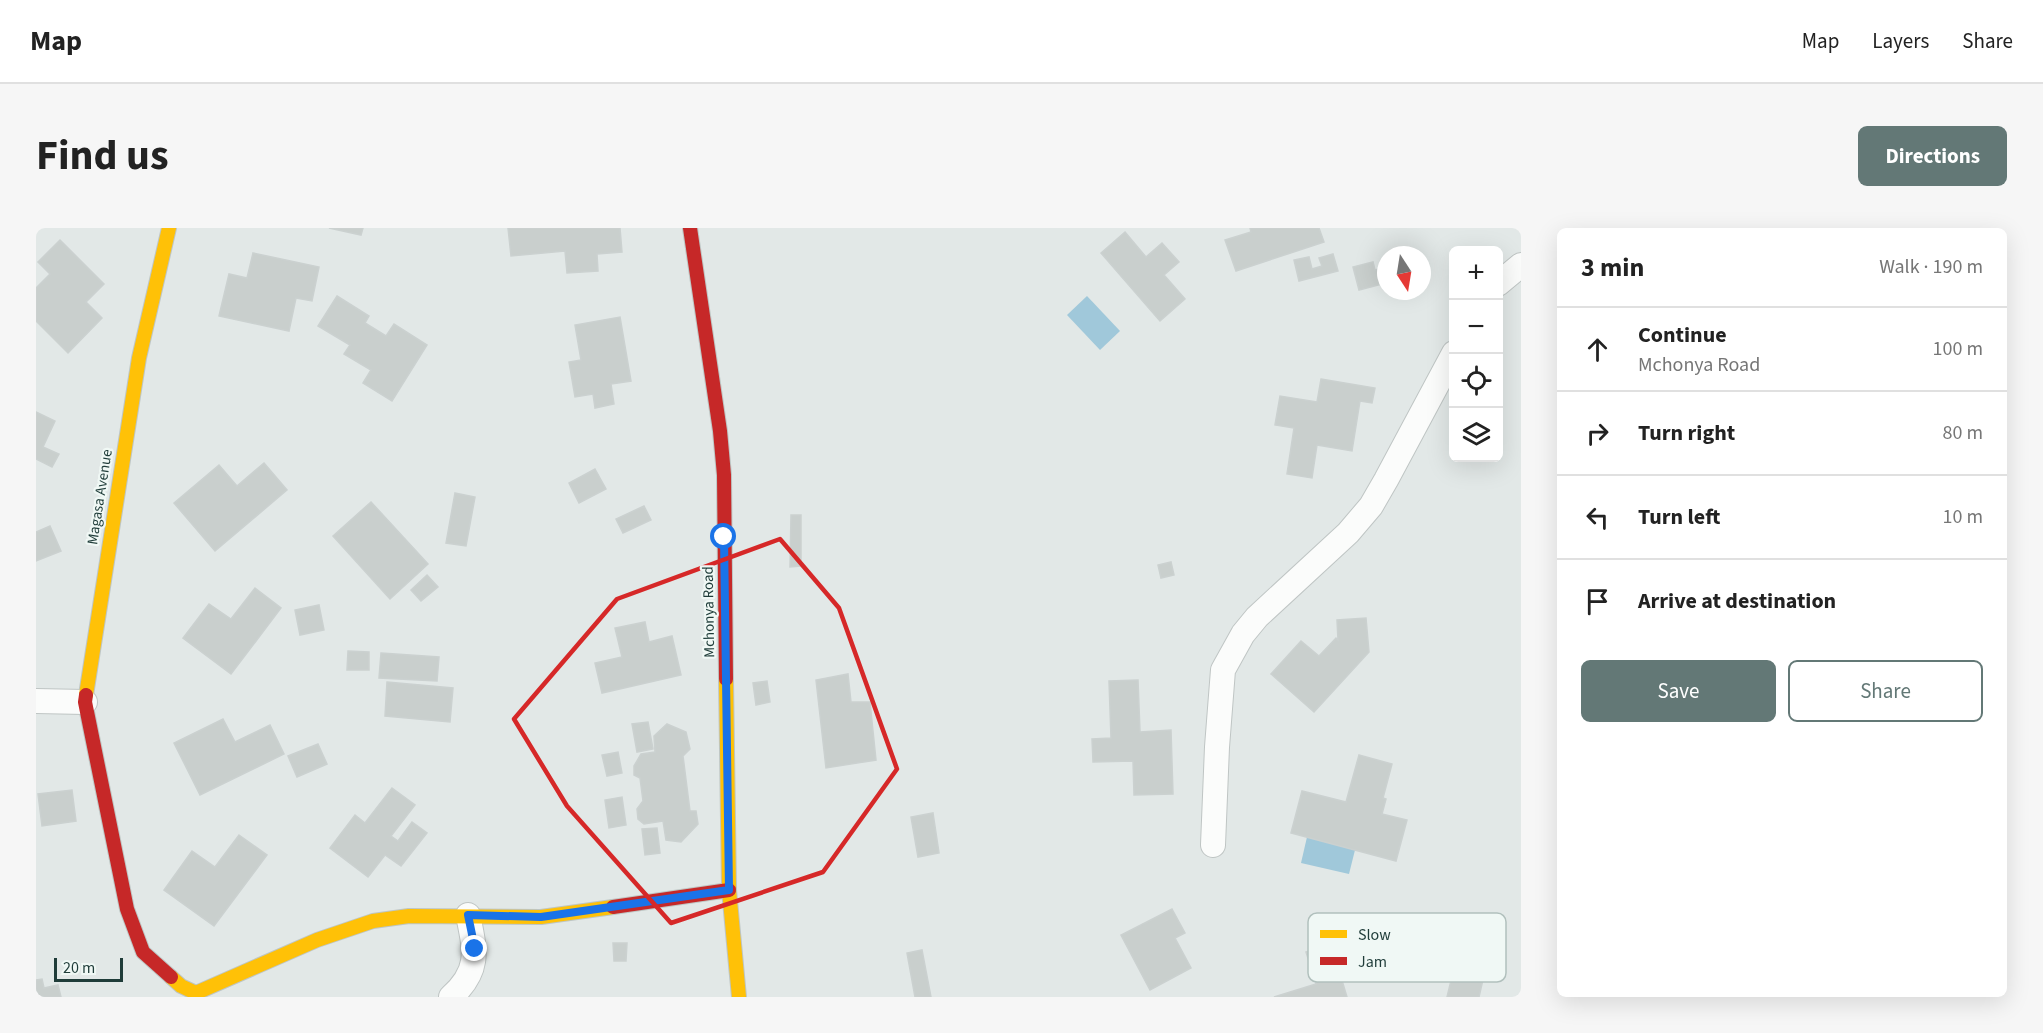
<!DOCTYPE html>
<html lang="en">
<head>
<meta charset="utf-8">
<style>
  body { margin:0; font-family:"Source Sans 3",sans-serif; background:#f6f6f6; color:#222 }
  .controls { position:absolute; right:18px; top:18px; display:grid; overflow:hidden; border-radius:9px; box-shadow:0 6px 24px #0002 }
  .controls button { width:54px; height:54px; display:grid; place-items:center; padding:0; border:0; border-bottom:2px solid #e0e0e0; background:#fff; color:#222; font:30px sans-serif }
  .compass { position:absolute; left:1341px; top:18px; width:54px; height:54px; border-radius:50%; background:#fff; box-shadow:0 6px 24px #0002; rotate:168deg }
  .scale { position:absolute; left:18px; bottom:15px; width:69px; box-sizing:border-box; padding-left:6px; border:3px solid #1f3c39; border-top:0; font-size:16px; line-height:21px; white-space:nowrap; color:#1f3c39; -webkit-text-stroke:4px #f0f8f5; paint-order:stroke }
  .stop { position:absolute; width:18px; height:18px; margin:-14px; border:4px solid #1a73e8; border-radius:50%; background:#fff }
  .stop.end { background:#1a73e8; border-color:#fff; box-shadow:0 2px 6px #0008 }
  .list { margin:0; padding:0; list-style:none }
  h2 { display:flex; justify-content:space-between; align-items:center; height:78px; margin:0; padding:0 24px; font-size:26px }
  h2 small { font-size:20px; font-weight:400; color:#767676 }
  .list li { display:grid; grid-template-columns:39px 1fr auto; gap:18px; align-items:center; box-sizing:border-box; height:84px; padding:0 24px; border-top:2px solid #e0e0e0 }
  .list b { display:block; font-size:22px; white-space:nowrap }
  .list p { margin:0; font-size:20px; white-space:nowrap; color:#767676 }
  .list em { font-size:20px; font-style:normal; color:#767676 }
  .actions { display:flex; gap:12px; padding:18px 24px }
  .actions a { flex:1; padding:14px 0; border:2px solid #637876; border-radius:9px; text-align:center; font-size:21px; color:#637876 }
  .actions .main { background:#637876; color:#fff }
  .icon { flex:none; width:33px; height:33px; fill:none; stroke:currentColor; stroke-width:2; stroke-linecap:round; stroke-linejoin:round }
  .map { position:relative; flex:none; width:1485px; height:769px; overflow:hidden; border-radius:9px }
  header { display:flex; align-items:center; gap:36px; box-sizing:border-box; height:84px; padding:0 30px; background:#fff; border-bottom:2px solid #e0e0e0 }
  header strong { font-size:28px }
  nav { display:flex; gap:33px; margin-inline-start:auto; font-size:21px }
  .intro { display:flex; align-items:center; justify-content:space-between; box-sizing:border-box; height:144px; padding:0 36px }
  h1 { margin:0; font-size:42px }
  .button { padding:15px 27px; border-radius:9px; background:#637876; color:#fff; font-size:21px; font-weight:700 }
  main { display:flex; gap:36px; padding:0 36px }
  aside { flex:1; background:#fff; border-radius:9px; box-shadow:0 6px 24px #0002 }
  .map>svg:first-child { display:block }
</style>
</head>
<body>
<header>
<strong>Map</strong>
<nav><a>Map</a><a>Layers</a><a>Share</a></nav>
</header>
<div class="intro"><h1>Find us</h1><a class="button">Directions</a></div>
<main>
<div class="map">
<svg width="1485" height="769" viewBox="0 0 1485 769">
  <rect width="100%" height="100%" fill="#e2e8e7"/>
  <g fill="#a0c8da">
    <path d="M1051 68 1084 103 1064 122 1031 87Z"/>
    <path d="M1271 609 1319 622 1313 646 1265 635Z"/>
  </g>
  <g fill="#c9cfcd" stroke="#cbd1d0" stroke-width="1.5">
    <path d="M293 0H327L325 7Z"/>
    <path d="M472 0H584L586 24 561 26 562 43 531 45 529 23 475 28Z"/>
    <path d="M1214 0H1283L1288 14 1200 43 1189 12 1215 4Z"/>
    <path d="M1089 4 1110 29 1126 15 1143 34 1128 47 1149 71 1124 93 1065 25Z"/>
    <path d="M24 12 68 56 50 74 66 90 32 125 0 93V60L14 46 2 34Z"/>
    <path d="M217 25 283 39 276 73 260 70 253 103 183 88 193 46 211 50Z"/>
    <path d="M1297 26 1302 43 1263 53 1258 32 1273 29 1276 41 1286 38 1283 30Z"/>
    <path d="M1337 34 1339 42 1350 39V55L1323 62 1317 39Z"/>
    <path d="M301 68 333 88 329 95 350 108 358 96 391 117 356 173 327 155 335 142 308 126 314 117 282 98Z"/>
    <path d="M584 89 595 153 575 156 578 176 559 180 557 166 539 169 533 134 545 132 539 97Z"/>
    <path d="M1285 151 1339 160 1336 175 1324 173 1316 223 1281 217 1276 250 1251 246 1258 200 1239 197 1244 168 1281 174Z"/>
    <path d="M0 184 19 193 7 219 23 226 16 239 0 231Z"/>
    <path d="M228 235 251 262 179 323 138 275 183 237 201 258Z"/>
    <path d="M559 241 570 261 543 275 533 255Z"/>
    <path d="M419 265 439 269 430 318 410 315Z"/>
    <path d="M335 274 392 336 354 371 297 308Z"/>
    <path d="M608 278 615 292 587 305 580 291Z"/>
    <path d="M755 287H765V338L754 339Z"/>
    <path d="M14 298 25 323 0 333V304Z"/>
    <path d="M1135 334 1138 347 1125 350 1122 337Z"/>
    <path d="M391 347 402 359 385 373 375 362Z"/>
    <path d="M219 360 245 380 195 446 147 410 173 376 195 391Z"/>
    <path d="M283 377 288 402 264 407 259 382Z"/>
    <path d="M1330 390 1333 424 1278 484 1235 446 1265 413 1283 428 1300 410 1302 412 1301 392Z"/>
    <path d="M609 394 613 414 636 408 645 447 566 465 559 435 586 429 579 400Z"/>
    <path d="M312 423 333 424V442H311Z"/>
    <path d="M345 425 403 429 401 453 343 450Z"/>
    <path d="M812 446 815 474H834L840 532 790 540 780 452Z"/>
    <path d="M1102 452 1104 504 1135 502 1137 566 1098 567 1097 533 1057 534 1056 511 1075 510 1073 453Z"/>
    <path d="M731 453 734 474 720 477 717 455Z"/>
    <path d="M351 454 417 460 414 494 349 488Z"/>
    <path d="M187 491 199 514 234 497 248 526 164 567 138 515Z"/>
    <path d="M612 494 617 521 601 524 596 496Z"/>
    <path d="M631 496 650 504 654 521 647 528 654 583H660L662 596 645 614 630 612 627 593 608 596 602 591 601 581 607 573 604 550 598 547V538L605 526 619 524 618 508Z"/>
    <path d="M282 516 291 536 261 549 252 528Z"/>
    <path d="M582 524 586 545 571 548 566 527Z"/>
    <path d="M1323 527 1356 536 1347 570 1350 571 1346 586 1371 592 1360 633 1255 605 1266 563 1310 574Z"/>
    <path d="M356 560 379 577 355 608 362 613 376 594 391 605 365 638 349 627 332 649 294 620 319 587 329 595Z"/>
    <path d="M36 562 40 593 6 598 2 566Z"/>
    <path d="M586 569 590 597 573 600 569 572Z"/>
    <path d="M897 585 903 625 882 629 875 589Z"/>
    <path d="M621 600 624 625 609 627 606 601Z"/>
    <path d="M203 607 231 627 178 698 128 662 156 623 179 639Z"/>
    <path d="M1136 681 1149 705 1139 710 1155 740 1114 762 1085 707Z"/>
    <path d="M1318 709 1329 743 1311 748 1305 727 1299 729 1311 769H1238L1280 756 1270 724Z"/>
    <path d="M577 715H591L590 733H578Z"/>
    <path d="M886 722 895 769H879L871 725Z"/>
    <path d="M1419 736 1449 743 1443 769H1411Z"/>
    <path d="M6 751 8 760 22 757 25 769H0V752Z"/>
  </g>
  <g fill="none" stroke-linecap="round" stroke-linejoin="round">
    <g stroke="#bfc5c4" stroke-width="26">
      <g id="street">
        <path d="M1462 56 1485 37"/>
        <path d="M0 473 49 474"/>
        <path d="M1177 617 1181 519 1187 442 1207 406 1221 389 1312 305 1335 278 1350 252 1418 125"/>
        <path d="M415 769C445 742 439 722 432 687"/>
      </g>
    </g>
    <g stroke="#bec6c4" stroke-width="16">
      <g id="slow">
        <path d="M690 451 693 662 703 769"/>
        <path d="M50 467 103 130 133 0"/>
        <path d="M135 749 145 758 160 765 281 712 337 693 373 688 505 689 577 679"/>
      </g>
    </g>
    <g stroke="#bec6c4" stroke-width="16">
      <g id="jam">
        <path d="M654 0 684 203 688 247 690 451"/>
        <path d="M50 467 49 474 91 681 107 724 135 749"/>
        <path d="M577 679 693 662"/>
      </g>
    </g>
    <use href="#street" stroke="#fbfcfb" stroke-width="24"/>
    <use href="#slow" stroke="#ffc107" stroke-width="14"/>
    <use href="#jam" stroke="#c62828" stroke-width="14"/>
  </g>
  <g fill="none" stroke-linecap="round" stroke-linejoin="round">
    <path stroke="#1a73e8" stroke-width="8" d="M439 721 432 687 505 689 693 662 688 309"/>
  </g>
  <path fill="none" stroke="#d62828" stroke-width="4.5" stroke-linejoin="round" d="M744 311 803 380 861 541 787 644 635 695 531 578 478 491 581 371Z"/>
  <g text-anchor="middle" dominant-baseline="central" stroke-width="4.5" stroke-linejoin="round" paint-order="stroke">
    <g font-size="15" fill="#1f3c39" stroke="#f0f8f5">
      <text transform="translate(64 269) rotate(-81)">Magasa Avenue</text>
      <text transform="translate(673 384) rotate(-91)">Mchonya Road</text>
    </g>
  </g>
  <rect x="1272" y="685" width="198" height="69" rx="9" fill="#f0f8f5" stroke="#b1c0bd" stroke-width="1.5"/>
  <rect x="1284" y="702" width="27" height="8" fill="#ffc107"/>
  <rect x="1284" y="729" width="27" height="8" fill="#c62828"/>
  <g font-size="16" fill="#1f3c39">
    <text x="1322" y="712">Slow</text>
    <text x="1322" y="739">Jam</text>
  </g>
</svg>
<div class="controls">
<button>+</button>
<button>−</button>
<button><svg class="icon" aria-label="locate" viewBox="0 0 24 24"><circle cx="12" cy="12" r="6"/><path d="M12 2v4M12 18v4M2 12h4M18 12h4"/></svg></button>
<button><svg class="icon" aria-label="layers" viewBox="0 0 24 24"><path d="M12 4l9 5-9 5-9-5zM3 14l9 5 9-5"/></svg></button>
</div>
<svg class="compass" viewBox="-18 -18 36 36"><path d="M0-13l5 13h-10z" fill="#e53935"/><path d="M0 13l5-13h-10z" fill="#767676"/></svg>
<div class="scale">20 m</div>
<div class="stop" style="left:688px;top:309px"></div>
<div class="stop end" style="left:439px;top:721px"></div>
</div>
<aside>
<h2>3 min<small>Walk · 190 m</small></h2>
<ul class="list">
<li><svg class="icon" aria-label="ahead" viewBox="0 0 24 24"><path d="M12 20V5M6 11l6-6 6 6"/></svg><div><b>Continue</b><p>Mchonya Road</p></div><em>100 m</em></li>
<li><svg class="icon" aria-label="right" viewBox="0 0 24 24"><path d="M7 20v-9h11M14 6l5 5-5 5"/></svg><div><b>Turn right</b></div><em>80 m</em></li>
<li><svg class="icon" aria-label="left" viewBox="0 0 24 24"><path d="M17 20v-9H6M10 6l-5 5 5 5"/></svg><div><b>Turn left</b></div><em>10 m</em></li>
<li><svg class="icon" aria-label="arrive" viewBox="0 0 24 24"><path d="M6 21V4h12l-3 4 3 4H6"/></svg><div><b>Arrive at destination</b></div></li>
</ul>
<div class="actions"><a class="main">Save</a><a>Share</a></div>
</aside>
</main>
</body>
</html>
